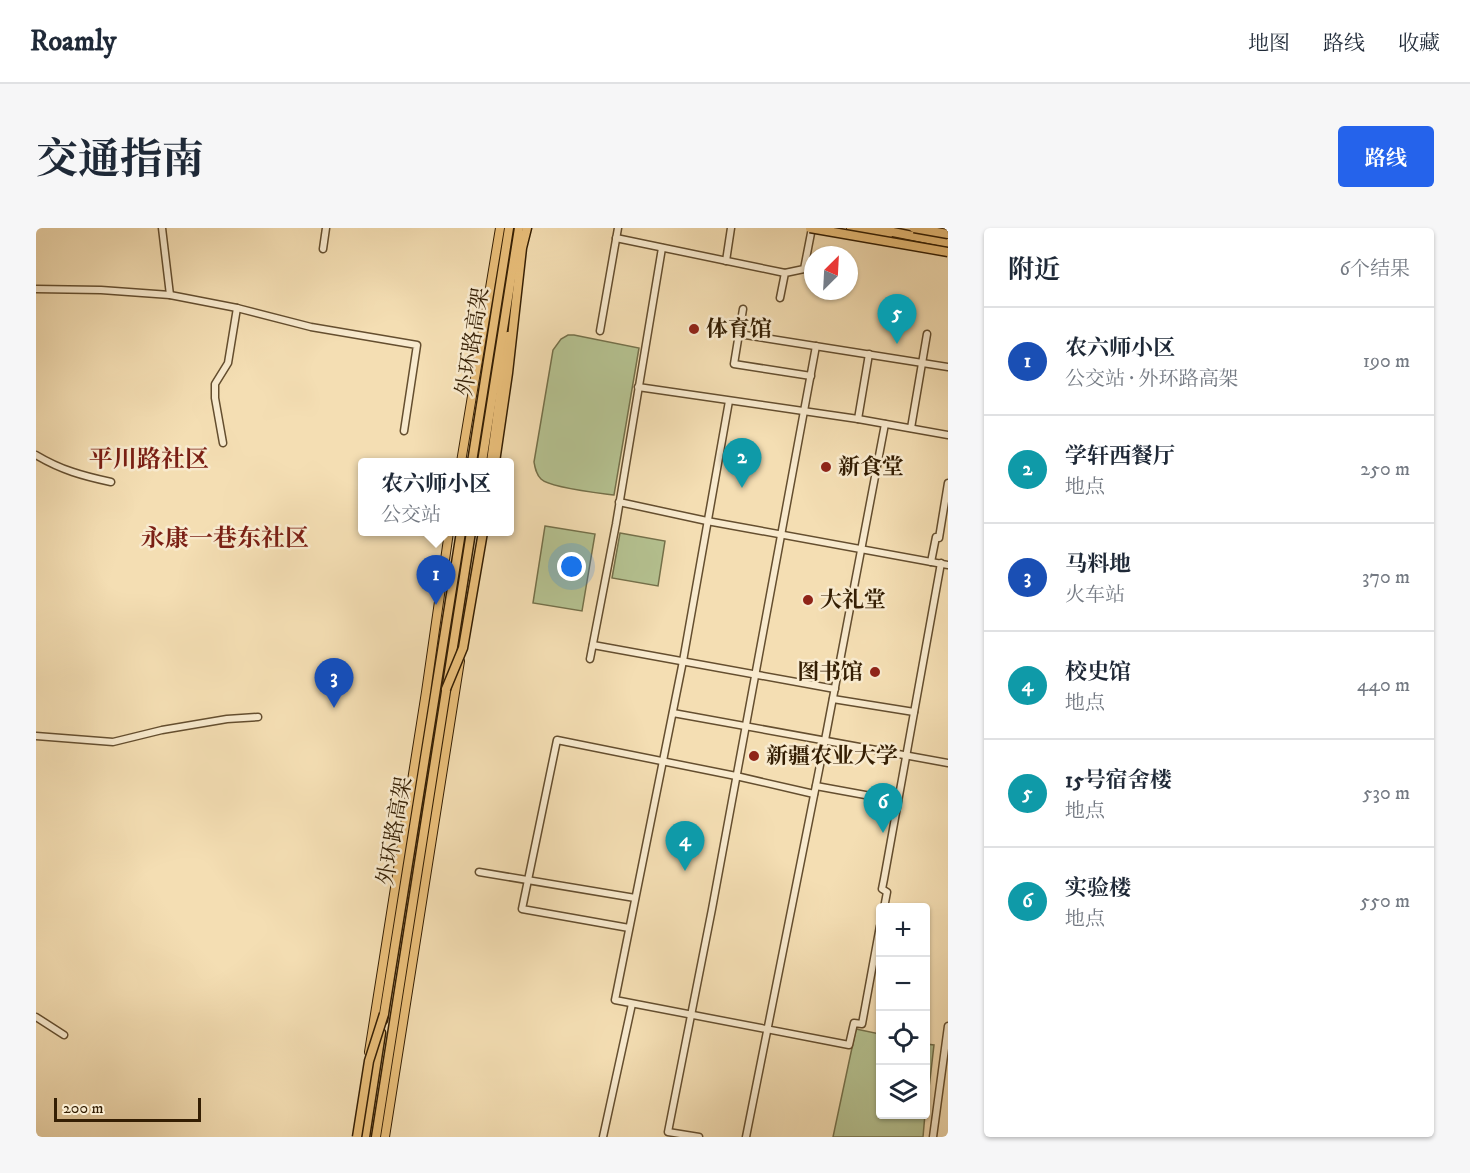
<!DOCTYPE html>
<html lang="zh">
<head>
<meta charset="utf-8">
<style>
  body { margin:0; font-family:"IM FELL DW Pica","Noto Serif SC",serif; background:#f6f6f7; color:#1f2937 }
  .controls { position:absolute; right:18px; bottom:18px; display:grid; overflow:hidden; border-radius:6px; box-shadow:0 2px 4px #0004 }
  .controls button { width:54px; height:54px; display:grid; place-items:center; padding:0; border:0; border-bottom:2px solid #e0e1e3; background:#fff; color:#1f2937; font:30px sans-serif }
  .compass { position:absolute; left:768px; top:18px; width:54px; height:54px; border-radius:50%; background:#fff; box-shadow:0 2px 4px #0004; rotate:24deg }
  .scale { position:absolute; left:18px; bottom:15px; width:147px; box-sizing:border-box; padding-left:6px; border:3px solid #341e03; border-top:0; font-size:16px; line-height:21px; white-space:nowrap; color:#341e03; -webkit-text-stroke:4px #f8eace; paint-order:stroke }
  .you { position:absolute; left:536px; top:339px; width:21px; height:21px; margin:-15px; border:4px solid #fff; border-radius:50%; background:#1a73e8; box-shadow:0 0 0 9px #1a73e833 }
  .badge { display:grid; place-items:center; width:39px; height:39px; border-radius:50%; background:#2563eb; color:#fff; font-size:20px; font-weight:700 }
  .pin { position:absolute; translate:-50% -50px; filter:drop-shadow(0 2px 3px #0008) }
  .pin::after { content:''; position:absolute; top:32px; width:21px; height:18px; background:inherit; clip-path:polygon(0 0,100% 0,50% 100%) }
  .popup { position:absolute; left:322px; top:230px; width:156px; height:78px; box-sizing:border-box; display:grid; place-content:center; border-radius:6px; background:#fff; filter:drop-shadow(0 2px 4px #0005); font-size:20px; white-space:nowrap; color:#747a83 }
  .popup b { font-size:22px; color:#1f2937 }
  .popup::after { content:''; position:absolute; left:50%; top:100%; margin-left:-12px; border:12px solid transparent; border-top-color:#fff }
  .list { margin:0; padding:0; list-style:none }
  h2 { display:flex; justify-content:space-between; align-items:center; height:78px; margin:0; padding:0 24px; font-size:26px }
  h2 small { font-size:20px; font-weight:400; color:#747a83 }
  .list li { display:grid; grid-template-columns:39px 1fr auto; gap:18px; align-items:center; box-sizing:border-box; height:108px; padding:0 24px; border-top:2px solid #e0e1e3 }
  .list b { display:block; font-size:22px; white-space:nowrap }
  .list p { margin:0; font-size:20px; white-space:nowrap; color:#747a83 }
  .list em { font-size:20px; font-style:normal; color:#747a83 }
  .icon { flex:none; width:33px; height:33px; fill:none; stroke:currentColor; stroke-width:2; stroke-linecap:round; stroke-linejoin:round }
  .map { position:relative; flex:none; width:912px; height:909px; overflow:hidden; border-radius:6px }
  header { display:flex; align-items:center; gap:36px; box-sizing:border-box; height:84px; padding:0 30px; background:#fff; border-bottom:2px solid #e0e1e3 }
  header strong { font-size:28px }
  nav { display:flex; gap:33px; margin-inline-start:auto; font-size:21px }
  .intro { display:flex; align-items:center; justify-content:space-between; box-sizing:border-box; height:144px; padding:0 36px }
  h1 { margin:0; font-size:42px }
  .button { padding:15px 27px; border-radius:6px; background:#2563eb; color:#fff; font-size:21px; font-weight:700 }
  main { display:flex; gap:36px; padding:0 36px }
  aside { flex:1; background:#fff; border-radius:6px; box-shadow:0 2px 4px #0004 }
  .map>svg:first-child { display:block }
</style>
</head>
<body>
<header>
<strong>Roamly</strong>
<nav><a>地图</a><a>路线</a><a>收藏</a></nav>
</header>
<div class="intro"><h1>交通指南</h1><a class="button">路线</a></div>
<main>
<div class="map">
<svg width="912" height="909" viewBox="0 0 912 909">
  <rect width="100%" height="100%" fill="#f4deb3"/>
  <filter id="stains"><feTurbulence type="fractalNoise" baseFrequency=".00333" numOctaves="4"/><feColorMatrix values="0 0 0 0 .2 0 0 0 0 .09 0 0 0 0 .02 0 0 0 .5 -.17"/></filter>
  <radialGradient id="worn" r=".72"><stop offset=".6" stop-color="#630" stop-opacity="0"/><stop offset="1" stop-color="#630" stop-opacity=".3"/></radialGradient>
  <g fill="#b5c291" stroke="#74704a" stroke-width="1.5">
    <path d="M532 107H538L603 120 578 267C563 265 514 260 505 251 500 246 499 240 498 234L517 122 525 111Z"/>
    <path d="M509 298 559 306 546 383 497 375Z"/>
    <path d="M584 305 629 313 622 358 576 350Z"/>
    <path d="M820 801 844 806V886H889L887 909H797Z"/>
    <path d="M890 816 898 817 890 886Z"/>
  </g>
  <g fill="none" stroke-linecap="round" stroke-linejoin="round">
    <g stroke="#644e2f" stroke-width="9">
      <g id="minor">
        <path d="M126 0 134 67"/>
        <path d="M580 10 749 45"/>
        <path d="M287 21 290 0"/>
        <path d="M690 33 695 0"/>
        <path d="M0 61 65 62 134 67 201 80 275 99 381 117 368 203"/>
        <path d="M744 70 749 45 768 41 776 0"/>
        <path d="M707 81 698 136 775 148"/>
        <path d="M564 103 582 0"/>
        <path d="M703 106 912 139"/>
        <path d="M602 159 822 191 912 207"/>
        <path d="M693 173 647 433 579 772 813 817 818 795 826 796 844 698"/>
        <path d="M822 191 833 126"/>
        <path d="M875 200 891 106"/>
        <path d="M187 215 179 170V156L192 135 201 80"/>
        <path d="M0 227C25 242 47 248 75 254"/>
        <path d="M583 274 671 293 912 337"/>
        <path d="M895 334 900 309 903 310 912 255"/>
        <path d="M557 417 799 461"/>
        <path d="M554 431 580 296 626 20"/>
        <path d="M797 471 878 484"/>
        <path d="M637 485 912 535"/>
        <path d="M0 508 77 514 126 502 191 491 222 489"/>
        <path d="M780 558 862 573"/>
        <path d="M443 644 599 670"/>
        <path d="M848 680 851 664 846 661 848 651 905 335"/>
        <path d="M593 700 486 681 521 512 700 548 778 566"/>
        <path d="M0 789 28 807"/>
        <path d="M567 909 596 776"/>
        <path d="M663 909 632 904 676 681 780 118"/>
        <path d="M710 909 789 512 849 196"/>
        <path d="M897 909 912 798"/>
      </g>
    </g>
    <g stroke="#341e03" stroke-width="10">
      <g id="major">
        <path d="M815 0 852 7"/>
        <path d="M425 234 464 0"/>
        <path d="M455 234 472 108"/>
        <path d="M333 824 390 464 413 304"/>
        <path d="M349 909 424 433"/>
      </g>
    </g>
    <g stroke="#341e03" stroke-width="11">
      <g id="highway">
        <path d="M837 0 912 15"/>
        <path d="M904 0 912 2"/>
        <path d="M436 234 473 0"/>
        <path d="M446 234 483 0"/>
        <path d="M459 234 472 145 486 20 491 0"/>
        <path d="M347 792 425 304"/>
        <path d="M329 909 345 805"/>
        <path d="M340 909 435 304"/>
      </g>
    </g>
    <use href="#minor" stroke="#f8eace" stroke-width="6"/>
    <use href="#major" stroke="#eabf7a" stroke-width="8"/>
    <use href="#highway" stroke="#eabf7a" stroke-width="8"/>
    <g stroke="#341e03" stroke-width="11" stroke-linecap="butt">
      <g id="highway-bridge">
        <path d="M774 0 912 24"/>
        <path d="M878 0 912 6"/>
        <path d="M410 461 427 420 447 304"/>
        <path d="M321 909 333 833 348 786"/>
      </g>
    </g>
    <use href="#highway-bridge" stroke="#eabf7a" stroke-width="8"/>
  </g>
  <g fill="#8f2418" stroke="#f8eace" stroke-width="2">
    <circle cx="658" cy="101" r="6"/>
    <circle cx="790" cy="239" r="6"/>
    <circle cx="772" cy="372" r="6"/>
    <circle cx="839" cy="444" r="6"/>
    <circle cx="718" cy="528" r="6"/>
  </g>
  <g text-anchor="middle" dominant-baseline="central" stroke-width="5" stroke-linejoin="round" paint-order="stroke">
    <g font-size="22" font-weight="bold" fill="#341e03" stroke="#f8eace" text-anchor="start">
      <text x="670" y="101">体育馆</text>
      <text x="802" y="239">新食堂</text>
      <text x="784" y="372">大礼堂</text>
      <text x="827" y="444" text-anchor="end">图书馆</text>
      <text x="730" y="528">新疆农业大学</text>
    </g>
    <g font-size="22" fill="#341e03" stroke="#f8eace">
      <text transform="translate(437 114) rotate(-81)">外环路高架</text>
      <text transform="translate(359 603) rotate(-80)">外环路高架</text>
    </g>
    <g font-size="24" font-weight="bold" fill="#7a1f14" stroke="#f8eace">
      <text x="113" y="232">平川路社区</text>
      <text x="189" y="311">永康一巷东社区</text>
    </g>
  </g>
  <rect width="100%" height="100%" filter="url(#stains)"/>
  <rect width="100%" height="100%" fill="url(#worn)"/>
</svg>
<div class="controls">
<button>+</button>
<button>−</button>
<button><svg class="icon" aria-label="locate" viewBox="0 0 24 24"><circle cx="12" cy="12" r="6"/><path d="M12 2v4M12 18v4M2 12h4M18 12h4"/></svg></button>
<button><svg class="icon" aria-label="layers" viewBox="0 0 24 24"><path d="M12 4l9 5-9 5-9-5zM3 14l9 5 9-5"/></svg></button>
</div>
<svg class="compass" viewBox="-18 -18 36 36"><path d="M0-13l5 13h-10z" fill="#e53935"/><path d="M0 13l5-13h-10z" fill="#747a83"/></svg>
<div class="scale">200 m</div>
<div class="you"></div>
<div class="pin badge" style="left:400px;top:377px;background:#1a4fb4">1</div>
<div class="popup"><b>农六师小区</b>公交站</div>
<div class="pin badge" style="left:706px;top:260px;background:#0f9aa8">2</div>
<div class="pin badge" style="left:298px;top:480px;background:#1a4fb4">3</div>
<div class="pin badge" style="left:649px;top:643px;background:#0f9aa8">4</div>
<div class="pin badge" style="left:861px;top:116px;background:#0f9aa8">5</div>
<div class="pin badge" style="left:847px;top:605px;background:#0f9aa8">6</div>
</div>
<aside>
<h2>附近<small>6个结果</small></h2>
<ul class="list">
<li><span class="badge" style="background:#1a4fb4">1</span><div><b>农六师小区</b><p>公交站 · 外环路高架</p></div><em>190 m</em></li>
<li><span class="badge" style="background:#0f9aa8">2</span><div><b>学轩西餐厅</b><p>地点</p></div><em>250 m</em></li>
<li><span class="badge" style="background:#1a4fb4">3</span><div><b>马料地</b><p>火车站</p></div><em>370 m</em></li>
<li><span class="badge" style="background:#0f9aa8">4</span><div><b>校史馆</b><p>地点</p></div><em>440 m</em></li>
<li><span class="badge" style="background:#0f9aa8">5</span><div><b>15号宿舍楼</b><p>地点</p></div><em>530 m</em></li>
<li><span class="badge" style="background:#0f9aa8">6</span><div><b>实验楼</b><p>地点</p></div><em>550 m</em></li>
</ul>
</aside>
</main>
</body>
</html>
